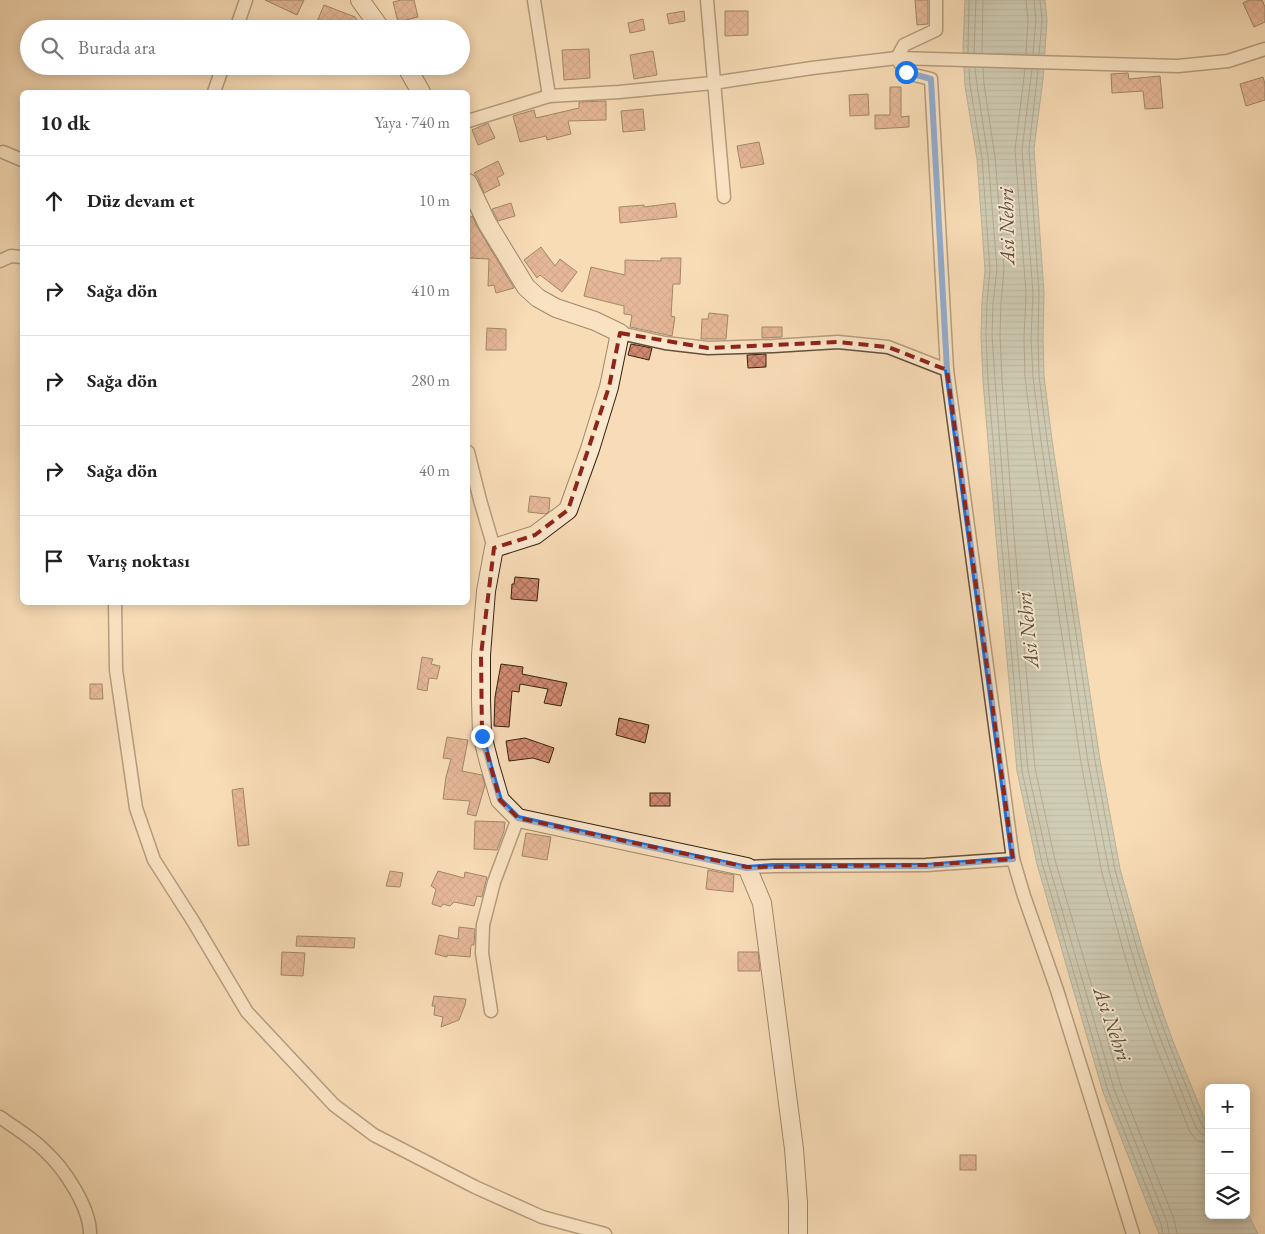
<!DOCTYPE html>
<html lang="tr">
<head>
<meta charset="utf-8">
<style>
  body { margin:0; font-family:"EB Garamond",serif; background:#f6f6f6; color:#222 }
  .controls { position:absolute; right:15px; bottom:15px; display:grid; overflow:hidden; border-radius:8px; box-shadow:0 2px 12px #0003 }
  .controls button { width:45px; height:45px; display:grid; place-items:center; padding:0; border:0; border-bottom:1px solid #e0e0e0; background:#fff; color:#222; font:25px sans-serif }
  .stop { position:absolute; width:15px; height:15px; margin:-11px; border:4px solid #1a73e8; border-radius:50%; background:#fff }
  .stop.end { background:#1a73e8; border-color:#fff; box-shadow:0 1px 5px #0008 }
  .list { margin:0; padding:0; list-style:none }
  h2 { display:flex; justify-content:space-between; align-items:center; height:65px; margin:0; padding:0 20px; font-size:21px }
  h2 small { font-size:16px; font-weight:400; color:#767676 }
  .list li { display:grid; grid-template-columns:32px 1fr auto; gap:15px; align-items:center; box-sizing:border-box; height:90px; padding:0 20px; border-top:1px solid #e0e0e0 }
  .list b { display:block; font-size:19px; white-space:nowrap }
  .list em { font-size:16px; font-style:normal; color:#767676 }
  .icon { flex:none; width:28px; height:28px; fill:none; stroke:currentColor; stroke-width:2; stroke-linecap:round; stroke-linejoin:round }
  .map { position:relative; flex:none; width:1265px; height:1234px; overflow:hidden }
  .search { position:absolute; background:#fff; box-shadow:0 2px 12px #0003; left:20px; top:20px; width:450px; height:55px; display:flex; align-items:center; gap:12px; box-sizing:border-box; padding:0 18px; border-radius:28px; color:#767676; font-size:19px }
  .panel { position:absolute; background:#fff; box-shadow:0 2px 12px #0003; left:20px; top:90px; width:450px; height:515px; border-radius:8px }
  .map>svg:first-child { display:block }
</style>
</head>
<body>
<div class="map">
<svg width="1265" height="1234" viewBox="0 0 1265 1234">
  <defs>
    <pattern id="water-rules" width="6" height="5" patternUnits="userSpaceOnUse" patternTransform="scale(1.25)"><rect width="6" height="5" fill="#9fbab5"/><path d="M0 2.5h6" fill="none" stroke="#829792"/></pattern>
    <pattern id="building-cross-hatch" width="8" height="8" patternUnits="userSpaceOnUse" patternTransform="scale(1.25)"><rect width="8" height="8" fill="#d18a71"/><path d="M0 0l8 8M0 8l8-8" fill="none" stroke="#aa705b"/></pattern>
  </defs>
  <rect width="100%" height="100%" fill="#f8dcb7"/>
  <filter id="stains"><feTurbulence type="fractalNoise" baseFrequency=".004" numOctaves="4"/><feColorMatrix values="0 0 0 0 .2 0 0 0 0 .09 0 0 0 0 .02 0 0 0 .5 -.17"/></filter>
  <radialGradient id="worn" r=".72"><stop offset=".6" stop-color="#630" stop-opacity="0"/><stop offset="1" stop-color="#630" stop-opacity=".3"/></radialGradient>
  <path fill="url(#water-rules)" stroke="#747e72" d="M965 0H1045L1047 20 1043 79 1034 149 1044 293 1043 338 1044 376 1052 440 1100 760 1120 869 1142 947 1158 999 1172 1039 1209 1129V1215H1246V1210L1258 1234H1159L1103 1092 1037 864 1017 771 996 537 983 381 981 336 982 302 985 270 977 159 965 86 963 47Z"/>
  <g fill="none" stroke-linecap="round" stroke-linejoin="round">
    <g stroke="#6a6e61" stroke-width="1">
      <path d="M968 53 969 0"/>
      <path d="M974 53 976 0"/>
      <path d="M982 53 983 0"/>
      <path d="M1026 54 1028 20 1026 0"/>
      <path d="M1033 54 1036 20 1034 0"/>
      <path d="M1039 55 1042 20 1040 0"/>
      <path d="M969 68 970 85 982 158 990 270 987 303 986 335 988 381 1001 536 1022 771 1042 863 1108 1091 1161 1224 1163 1234"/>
      <path d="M975 68 977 85 988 157 997 269 993 303 992 335 995 380 1007 536 1028 770 1048 862 1114 1089 1167 1222 1169 1234"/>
      <path d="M983 68 984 84 995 157 1004 269 1001 303 1000 335 1002 380 1014 535 1035 768 1055 860 1121 1086 1174 1219 1177 1234"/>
      <path d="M1025 69 1015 150 1026 293 1024 338 1025 377 1033 442 1081 763 1102 873 1124 953 1140 1005 1155 1045 1190 1132 1197 1141 1209 1143"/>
      <path d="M1032 69 1022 150 1033 293 1031 338 1033 377 1041 441 1088 762 1109 871 1131 950 1147 1002 1162 1043 1196 1128 1201 1134 1209 1136"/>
      <path d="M1038 70 1029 149 1039 293 1038 338 1039 376 1047 440 1095 761 1115 870 1137 949 1153 1000 1168 1041 1197 1114 1203 1127 1205 1129 1209 1130"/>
    </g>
  </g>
  <g fill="url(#building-cross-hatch)" stroke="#34230d">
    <path d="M265 0H304L297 15Z"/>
    <path d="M401 0H414L418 17 398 22 393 2Z"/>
    <path d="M915 0H928V24L917 25Z"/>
    <path d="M1249 0H1262L1265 7V22L1254 27 1243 3Z"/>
    <path d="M324 5 355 17 363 29H314Z"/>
    <path d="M684 11 685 21 669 24 667 14Z"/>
    <path d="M725 11H748V35L725 36Z"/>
    <path d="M643 19 645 30 630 33 628 23Z"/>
    <path d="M589 49 590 78 564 80 562 50Z"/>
    <path d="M653 51 657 75 634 79 630 55Z"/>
    <path d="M1128 73 1129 79 1160 76 1163 108 1145 109 1143 91 1112 93 1111 74Z"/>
    <path d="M1263 77 1265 84V100L1246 106 1240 84Z"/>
    <path d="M890 87H901V117L909 116V127L875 129V115H890Z"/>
    <path d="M868 94 869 115 850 116 849 95Z"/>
    <path d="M606 101V120L568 121 571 134 547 140 546 136 520 142 513 116 534 110 536 118 579 108V102Z"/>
    <path d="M643 109 645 130 623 132 621 111Z"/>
    <path d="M488 123 495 138 478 145 472 130Z"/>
    <path d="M759 142 764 164 741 168 737 146Z"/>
    <path d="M498 161 504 174 497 178 500 185 484 193 478 178 474 173Z"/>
    <path d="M511 203 515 216 498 221 492 209Z"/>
    <path d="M675 203 677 217 620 223 619 207 644 205V207Z"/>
    <path d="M472 216 478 228 514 288 496 293 494 285 488 286 489 259 470 258 468 252V219Z"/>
    <path d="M541 247 555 266 560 259 577 272 562 292 540 275 537 278 524 260Z"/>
    <path d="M661 258H681L680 284H673L671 316 675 317 672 336 630 327 632 315 624 314V306L584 296 591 267 625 275V260L661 261Z"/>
    <path d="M709 313 728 315 726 339H701L702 319H708Z"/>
    <path d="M762 327H782V337L762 338Z"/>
    <path d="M487 328 506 329V350H486Z"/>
    <path d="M631 344 652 348 649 360 628 355Z"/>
    <path d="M766 354V367L748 368 747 355Z"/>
    <path d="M530 496 550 498 549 511 546 514 528 512Z"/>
    <path d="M515 577 539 579 537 601 511 599 512 584H514Z"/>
    <path d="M422 657 433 659 431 664 440 666 437 679 429 678 427 691 417 689Z"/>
    <path d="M501 664 523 667 522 674 567 683 561 706 544 703 548 689 520 684 519 692 512 691 509 727 494 726 495 697Z"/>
    <path d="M90 684H102L103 699H90Z"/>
    <path d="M619 718 649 725 645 743 616 735Z"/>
    <path d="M447 737 468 740 462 771 482 775 485 785 476 816 467 814 470 801 443 799 446 777 451 759 443 758Z"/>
    <path d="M525 738 554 748 549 763 533 758 509 761 506 741Z"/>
    <path d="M243 788 249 845 238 846 232 790Z"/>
    <rect x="650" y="793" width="20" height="13"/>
    <path d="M475 821 505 822 504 831 497 850 474 849Z"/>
    <path d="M526 833 551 837 547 860 522 856Z"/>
    <path d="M708 870 734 875 733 892 706 889Z"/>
    <path d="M390 871 403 873 400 887 386 886Z"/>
    <path d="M438 871 464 878 465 872 487 877 482 897 477 896 474 906 454 902 450 906 443 904 441 907 432 904 436 889 431 886Z"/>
    <path d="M459 927 475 929 474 945H471L470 957 447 955V957L435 954 439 935 458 939Z"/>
    <path d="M297 936 355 938 354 948 296 946Z"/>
    <path d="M282 952 305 953 303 976 281 975Z"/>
    <path d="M738 952H758L760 971H738Z"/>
    <path d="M434 996 466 999 465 1005 459 1020 441 1027 443 1017 434 1015 435 1006H432Z"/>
    <rect x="960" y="1155" width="16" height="15"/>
  </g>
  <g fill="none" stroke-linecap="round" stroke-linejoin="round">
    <g stroke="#655138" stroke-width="15">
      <g id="street">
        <path d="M534 0 549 96"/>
        <path d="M707 0 724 197"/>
        <path d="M936 0V30L904 45 897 58 906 73 931 79 947 370 1013 859 1024 896 1057 990 1133 1234"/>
        <path d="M236 29 246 0"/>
        <path d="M214 92 223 66"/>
        <path d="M468 121 549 96 619 92 713 83 812 68 897 58 1178 66 1228 61 1265 49"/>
        <path d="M3 152 22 160"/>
        <path d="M0 261 11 256 22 257"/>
        <path d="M620 333 665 343 708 348 773 346 838 342 888 347 947 370"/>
        <path d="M468 452 480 500 494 548"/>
        <path d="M115 602 116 670 136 808 154 860 193 921 247 1012 334 1105 374 1135 475 1187 542 1217 605 1234"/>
        <path d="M747 867 773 866 926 865 1013 859"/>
        <path d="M491 1011 482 953 483 925 494 882 518 818"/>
        <path d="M0 1117C15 1128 31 1137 44 1150 64 1168 90 1207 90 1234"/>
      </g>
    </g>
    <g stroke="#34230d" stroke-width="20">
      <g id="secondary">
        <path d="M360 0 381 29"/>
        <path d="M406 66 421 92"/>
        <path d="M468 183 487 223 526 287 538 298 556 308 595 321 620 333 609 387 590 449 568 510 535 535 494 548 486 591 481 655V699L482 735 490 766 500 800 518 818 747 867 762 903 794 1149 798 1203V1234"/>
      </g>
    </g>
    <use href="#street" stroke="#fae8d0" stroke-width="12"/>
    <use href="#secondary" stroke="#fae8d0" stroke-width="18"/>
  </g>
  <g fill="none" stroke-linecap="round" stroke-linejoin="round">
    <path stroke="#1a73e8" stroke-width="6" d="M482 736 490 766 500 800 518 818 576 831 747 868 773 866H926L1013 859 947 370 931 79 906 72"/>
  </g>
  <path d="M0 0H1265V1234H0ZM620 333 708 348 838 342 888 347 947 370 1013 859 926 865 747 867 518 818 500 800 482 735 481 655 494 548 535 535 568 510 609 387Z" fill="#f8dcb7" fill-opacity=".55" fill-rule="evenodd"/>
  <path fill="none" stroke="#8f2418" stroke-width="4" stroke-dasharray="10 6" stroke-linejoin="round" d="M620 333 708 348 838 342 888 347 947 370 1013 859 926 865 747 867 518 818 500 800 482 735 481 655 494 548 535 535 568 510 609 387Z"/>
  <g text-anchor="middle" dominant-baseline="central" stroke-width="4" stroke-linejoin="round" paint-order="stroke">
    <g font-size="21" font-style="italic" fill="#54503f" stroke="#fae8d0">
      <text transform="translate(1006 226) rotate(-91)">Asi Nehri</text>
      <text transform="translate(1027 630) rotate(-96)">Asi Nehri</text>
      <text transform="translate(1113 1024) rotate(71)">Asi Nehri</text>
    </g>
  </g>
  <rect width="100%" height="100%" filter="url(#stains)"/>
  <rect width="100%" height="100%" fill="url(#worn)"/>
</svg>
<div class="controls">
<button>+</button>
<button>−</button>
<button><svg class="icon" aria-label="layers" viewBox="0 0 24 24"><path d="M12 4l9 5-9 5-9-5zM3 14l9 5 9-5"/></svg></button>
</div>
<div class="stop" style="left:906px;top:72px"></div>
<div class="stop end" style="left:482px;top:736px"></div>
<div class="search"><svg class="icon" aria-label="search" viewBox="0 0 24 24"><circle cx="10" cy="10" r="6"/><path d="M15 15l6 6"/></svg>Burada ara</div>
<section class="panel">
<h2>10 dk<small>Yaya · 740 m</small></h2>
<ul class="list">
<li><svg class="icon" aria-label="ahead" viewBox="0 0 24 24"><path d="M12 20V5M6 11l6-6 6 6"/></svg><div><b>Düz devam et</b></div><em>10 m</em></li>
<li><svg class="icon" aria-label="right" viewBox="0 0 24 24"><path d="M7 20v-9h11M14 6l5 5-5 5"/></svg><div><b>Sağa dön</b></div><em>410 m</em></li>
<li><svg class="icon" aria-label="right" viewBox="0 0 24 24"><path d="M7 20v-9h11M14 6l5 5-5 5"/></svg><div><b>Sağa dön</b></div><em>280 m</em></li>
<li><svg class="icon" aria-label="right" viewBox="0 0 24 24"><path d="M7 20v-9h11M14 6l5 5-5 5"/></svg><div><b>Sağa dön</b></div><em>40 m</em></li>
<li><svg class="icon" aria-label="arrive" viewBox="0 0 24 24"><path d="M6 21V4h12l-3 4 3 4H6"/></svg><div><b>Varış noktası</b></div></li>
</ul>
</section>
</div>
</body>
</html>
